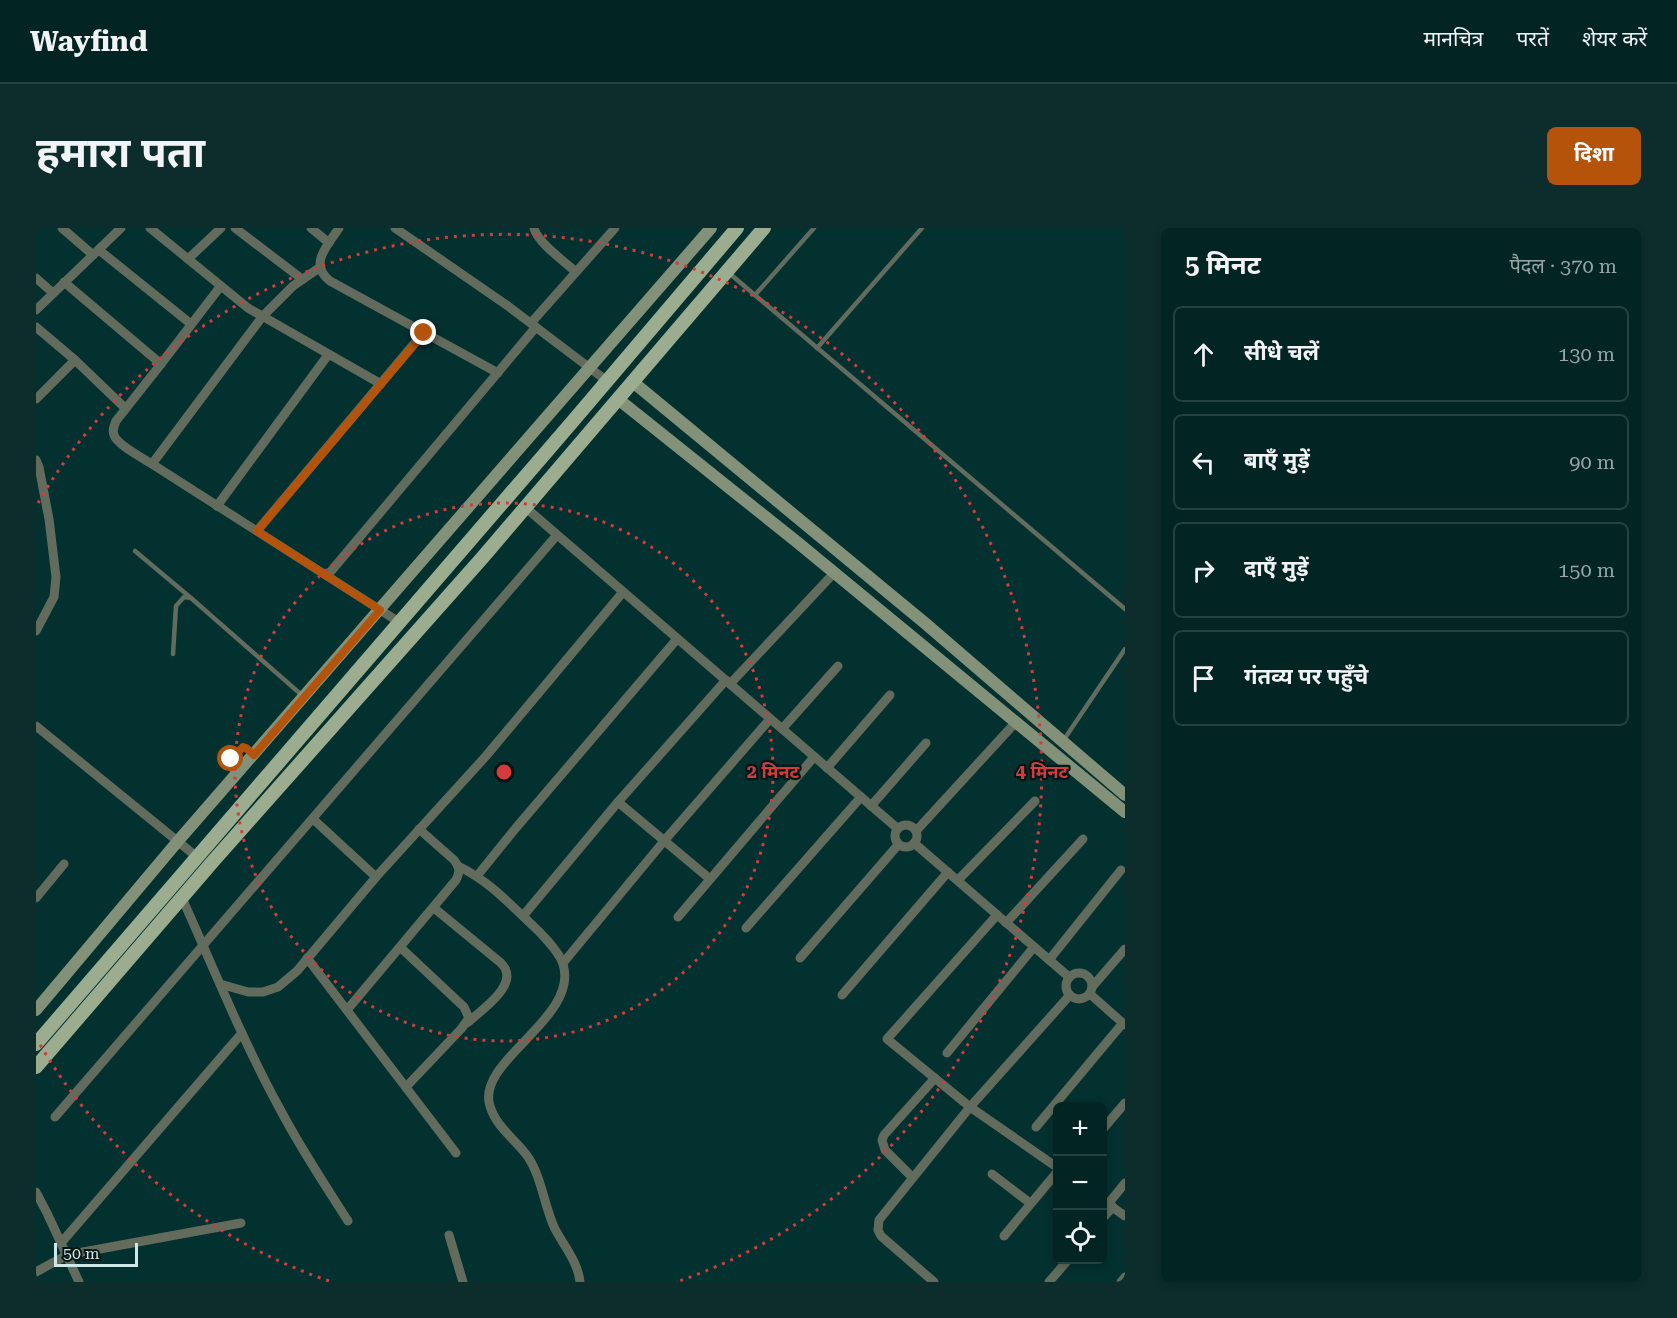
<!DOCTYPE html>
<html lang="hi">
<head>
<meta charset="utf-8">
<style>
  body { margin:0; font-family:"Roboto Serif","Noto Sans Devanagari",serif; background:#0c2d2c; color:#f1f3f6 }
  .controls { position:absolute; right:18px; bottom:18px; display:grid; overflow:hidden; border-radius:9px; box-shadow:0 3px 9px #0003 }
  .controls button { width:54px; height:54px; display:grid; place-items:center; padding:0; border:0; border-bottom:2px solid #234241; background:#022524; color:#f1f3f6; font:30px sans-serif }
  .scale { position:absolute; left:18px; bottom:15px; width:84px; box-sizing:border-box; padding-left:6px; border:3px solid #cde8e6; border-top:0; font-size:16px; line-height:21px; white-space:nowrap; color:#cde8e6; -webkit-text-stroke:4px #021616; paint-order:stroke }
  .stop { position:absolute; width:18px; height:18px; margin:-14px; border:4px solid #b45309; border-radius:50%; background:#fff }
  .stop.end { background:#b45309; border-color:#fff; box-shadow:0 2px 6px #0008 }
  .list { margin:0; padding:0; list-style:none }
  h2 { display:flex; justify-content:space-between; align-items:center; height:78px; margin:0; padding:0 24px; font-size:26px }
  h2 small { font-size:20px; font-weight:400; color:#96a5a6 }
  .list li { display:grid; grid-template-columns:39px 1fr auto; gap:18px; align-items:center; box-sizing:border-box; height:96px; margin:0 12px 12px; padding:0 12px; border:2px solid #234241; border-radius:9px }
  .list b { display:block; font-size:22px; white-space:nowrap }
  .list em { font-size:20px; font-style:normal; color:#96a5a6 }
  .icon { flex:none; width:33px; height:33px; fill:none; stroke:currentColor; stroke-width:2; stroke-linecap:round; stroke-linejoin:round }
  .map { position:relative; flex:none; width:1089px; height:1054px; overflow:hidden; border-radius:9px }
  header { display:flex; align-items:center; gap:36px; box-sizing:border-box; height:84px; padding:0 30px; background:#022524; border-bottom:2px solid #234241 }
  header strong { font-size:28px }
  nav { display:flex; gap:33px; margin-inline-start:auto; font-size:21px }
  .intro { display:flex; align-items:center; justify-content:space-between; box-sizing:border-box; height:144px; padding:0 36px }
  h1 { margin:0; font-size:42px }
  .button { padding:15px 27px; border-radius:9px; background:#b45309; color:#fff; font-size:21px; font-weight:700 }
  main { display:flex; gap:36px; padding:0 36px }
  aside { flex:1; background:#022524; border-radius:9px; box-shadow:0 3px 9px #0003 }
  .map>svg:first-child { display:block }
</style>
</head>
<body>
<header>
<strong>Wayfind</strong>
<nav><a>मानचित्र</a><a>परतें</a><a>शेयर करें</a></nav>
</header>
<div class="intro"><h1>हमारा पता</h1><a class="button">दिशा</a></div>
<main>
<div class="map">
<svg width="1089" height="1054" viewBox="0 0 1089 1054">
  <rect width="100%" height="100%" fill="#033130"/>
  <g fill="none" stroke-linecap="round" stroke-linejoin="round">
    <g stroke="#636c5c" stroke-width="4.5">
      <path d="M693 45 1089 381"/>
      <path d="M719 67 778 0"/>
      <path d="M781 120 886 0"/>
      <path d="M99 323 155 370"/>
      <path d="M137 426 140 378 148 369 155 370 268 469"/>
      <path d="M1027 513 1089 421"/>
      <path d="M198 545 193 539C193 531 200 524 207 519L210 520 217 526"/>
    </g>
    <g stroke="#636c5c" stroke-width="9">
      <path d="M26 0 57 27"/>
      <path d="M114 0 212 80 345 156"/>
      <path d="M199 0 266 51"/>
      <path d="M275 0 293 15"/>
      <path d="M303 0C292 17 272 36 294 53L462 145"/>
      <path d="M359 0 472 78 571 153"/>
      <path d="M498 0C501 14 529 34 540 44"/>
      <path d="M63 22 155 96"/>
      <path d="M152 31 185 0"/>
      <path d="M0 50 17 65"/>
      <path d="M28 54 125 136"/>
      <path d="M184 59 125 136 80 193C78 198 76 202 78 207 81 217 107 230 116 236L363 394"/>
      <path d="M0 82 85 0"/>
      <path d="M495 95 579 0"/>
      <path d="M0 99 39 132 89 180"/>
      <path d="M0 171 39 132"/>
      <path d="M0 232 3 239 13 291 20 349 18 369 0 403"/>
      <path d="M116 236 226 89 257 58 283 40"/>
      <path d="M181 278 292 127"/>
      <path d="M489 279 861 600"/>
      <path d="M221 303 388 104"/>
      <path d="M291 348 500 99"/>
      <path d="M694 456 798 345"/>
      <path d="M0 498 161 629"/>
      <path d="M746 501 802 438"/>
      <path d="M791 540 854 467"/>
      <path d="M582 574 674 651"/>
      <path d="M835 578 890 515"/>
      <path d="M277 591 340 649"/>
      <circle cx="870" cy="608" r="11"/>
      <path d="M880 603 979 495"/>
      <path d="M878 615 1033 749"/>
      <path d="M422 638C451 652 470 672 493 694 503 703 523 723 527 736 544 790 439 833 454 878 460 899 480 912 492 929 506 950 508 978 519 1001 528 1018 542 1034 544 1054"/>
      <path d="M441 648 479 601 641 411"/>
      <path d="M922 652 999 573"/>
      <path d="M0 670 28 636"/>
      <path d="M146 670C178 741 207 814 245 883 265 921 289 957 312 993"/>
      <path d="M398 680 465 735C466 737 470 740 470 743 477 761 442 785 431 795"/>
      <path d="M961 687 851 811 934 879 1022 940"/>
      <path d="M487 688 582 574 690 452"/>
      <path d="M642 689 778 529"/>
      <path d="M970 695 1047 611"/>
      <path d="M710 700 825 569"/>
      <path d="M364 719 428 779 433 790 425 801 370 859"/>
      <path d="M271 730 420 925"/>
      <path d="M764 730 862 617"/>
      <path d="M1013 732 1085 642"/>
      <path d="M527 735 628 613 734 491"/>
      <circle cx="1043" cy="758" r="13"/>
      <path d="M184 756 212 764H227L242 759 261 743 340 649 450 528 587 364"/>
      <path d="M1056 759 1089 721"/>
      <path d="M1054 766 1089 797"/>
      <path d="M806 767 912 644"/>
      <path d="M311 782 420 652C424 644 424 640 418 632L383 601"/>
      <path d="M911 825 998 719"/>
      <path d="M19 889 521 307"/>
      <path d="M1000 899 1087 795"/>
      <path d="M1066 902 1089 875"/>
      <path d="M956 946 994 975"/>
      <path d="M876 949 849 922 846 912 848 907 899 850"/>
      <path d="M1089 955 1072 976 1089 988"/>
      <path d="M0 964 11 985 43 1054"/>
      <path d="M1066 991 1077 979"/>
      <path d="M413 1007 427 1054"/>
      <path d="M968 1008 1022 943"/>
      <path d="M25 1015 206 805"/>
      <path d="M0 1044 31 1027 205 995"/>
      <path d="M898 1054 845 1008 842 1002 843 992 934 879 1034 767"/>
      <path d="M1013 1054 1032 1032"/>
      <path d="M1085 1054 1089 1049"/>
    </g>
    <g stroke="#839178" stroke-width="12">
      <path d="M597 154 890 396 1089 567"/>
      <path d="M582 171 761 314 1089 584"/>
      <path d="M0 782 142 613 675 0"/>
    </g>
    <g stroke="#9bad8e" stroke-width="14">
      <path d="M0 816 537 193 701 0"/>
      <path d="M0 839 179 631 447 329 728 0"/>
    </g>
  </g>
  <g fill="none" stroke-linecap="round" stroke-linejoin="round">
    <path stroke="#b45309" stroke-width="8" d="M195 531 207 519 210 520 218 527 344 382 221 303 388 105"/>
  </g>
  <g fill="none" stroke="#d53b3b" stroke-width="3" stroke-dasharray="3 6">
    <circle cx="468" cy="544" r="269"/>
    <path d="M293 1053A538 538 0 0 1 2 813M2 275A538 538 0 1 1 643 1053"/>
  </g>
  <circle cx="468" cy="544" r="9" fill="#d53b3b" stroke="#021616" stroke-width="3"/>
  <g font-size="18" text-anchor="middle" font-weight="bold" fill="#d53b3b" stroke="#021616" stroke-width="4.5" stroke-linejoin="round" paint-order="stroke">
    <text x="737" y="550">2 मिनट</text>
    <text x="1006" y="550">4 मिनट</text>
  </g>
</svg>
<div class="controls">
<button>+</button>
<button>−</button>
<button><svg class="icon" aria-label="locate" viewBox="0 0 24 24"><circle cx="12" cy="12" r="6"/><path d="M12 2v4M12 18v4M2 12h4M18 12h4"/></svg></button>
</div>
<div class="scale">50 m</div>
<div class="stop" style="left:195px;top:531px"></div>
<div class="stop end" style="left:388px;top:105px"></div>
</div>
<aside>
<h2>5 मिनट<small>पैदल · 370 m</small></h2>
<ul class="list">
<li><svg class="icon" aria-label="ahead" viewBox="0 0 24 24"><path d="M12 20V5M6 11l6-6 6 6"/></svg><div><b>सीधे चलें</b></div><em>130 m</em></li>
<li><svg class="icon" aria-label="left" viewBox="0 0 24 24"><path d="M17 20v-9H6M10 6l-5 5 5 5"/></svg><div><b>बाएँ मुड़ें</b></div><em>90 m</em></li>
<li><svg class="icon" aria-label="right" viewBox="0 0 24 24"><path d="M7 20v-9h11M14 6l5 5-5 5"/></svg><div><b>दाएँ मुड़ें</b></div><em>150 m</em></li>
<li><svg class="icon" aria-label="arrive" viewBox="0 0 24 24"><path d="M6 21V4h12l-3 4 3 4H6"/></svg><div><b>गंतव्य पर पहुँचे</b></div></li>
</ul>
</aside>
</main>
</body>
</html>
